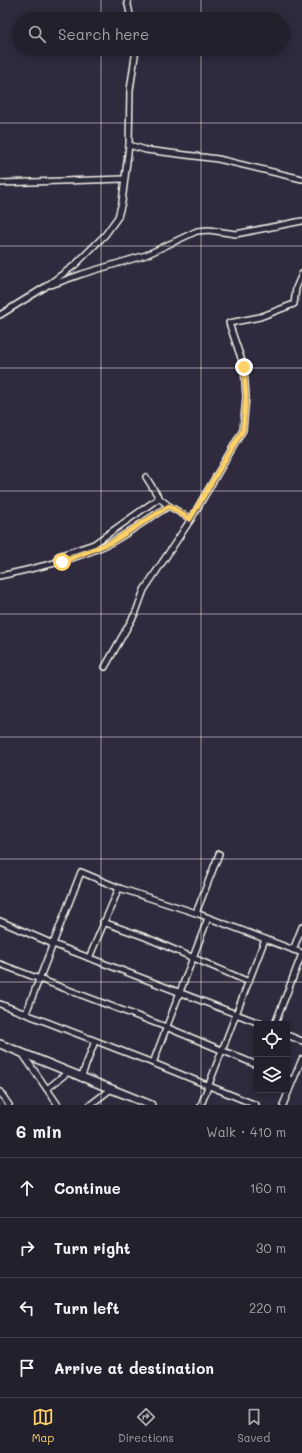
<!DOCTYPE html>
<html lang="en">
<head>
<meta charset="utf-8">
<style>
  body { margin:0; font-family:Mali,sans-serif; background:#2b2836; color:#f1f3f6 }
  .controls { position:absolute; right:12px; bottom:12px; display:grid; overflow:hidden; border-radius:4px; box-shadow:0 2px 10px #0003 }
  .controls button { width:36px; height:36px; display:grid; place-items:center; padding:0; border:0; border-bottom:1px solid #403e4a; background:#23202e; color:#f1f3f6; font:20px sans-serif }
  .stop { position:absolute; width:12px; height:12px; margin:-9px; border:3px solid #ffd166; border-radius:50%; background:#fff }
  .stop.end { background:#ffd166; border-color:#fff; box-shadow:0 1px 4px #0008 }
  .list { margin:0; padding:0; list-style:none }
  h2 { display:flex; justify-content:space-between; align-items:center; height:52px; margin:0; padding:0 16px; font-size:17px }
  h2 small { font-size:13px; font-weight:400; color:#a3a3aa }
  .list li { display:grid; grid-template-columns:26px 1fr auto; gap:12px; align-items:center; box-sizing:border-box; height:60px; padding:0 16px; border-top:1px solid #403e4a }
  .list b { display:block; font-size:15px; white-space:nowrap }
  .list em { font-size:13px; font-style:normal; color:#a3a3aa }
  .icon { flex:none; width:22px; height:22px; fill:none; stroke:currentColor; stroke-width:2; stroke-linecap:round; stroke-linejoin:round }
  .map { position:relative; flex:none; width:302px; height:1105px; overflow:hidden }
  .search { position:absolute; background:#23202e; box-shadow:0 2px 10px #0003; left:12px; right:12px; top:12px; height:44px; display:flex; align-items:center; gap:10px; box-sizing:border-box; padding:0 14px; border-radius:22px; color:#a3a3aa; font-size:15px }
  .sheet { height:292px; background:#23202e }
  nav { display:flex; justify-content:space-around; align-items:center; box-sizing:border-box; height:56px; border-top:1px solid #403e4a; background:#23202e; font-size:11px; color:#a3a3aa }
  nav a { display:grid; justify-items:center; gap:2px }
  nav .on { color:#ffd166 }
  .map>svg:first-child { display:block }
</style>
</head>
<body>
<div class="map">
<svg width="302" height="1105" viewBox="0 0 302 1105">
  <rect width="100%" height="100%" fill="#2f2a3d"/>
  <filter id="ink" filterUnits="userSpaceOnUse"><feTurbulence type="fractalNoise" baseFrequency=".025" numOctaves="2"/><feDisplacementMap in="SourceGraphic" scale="8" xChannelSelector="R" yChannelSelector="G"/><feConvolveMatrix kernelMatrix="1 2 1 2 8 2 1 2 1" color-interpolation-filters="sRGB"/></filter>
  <g filter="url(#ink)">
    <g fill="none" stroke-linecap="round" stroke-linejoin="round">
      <g stroke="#f4f1e8" stroke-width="8">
        <g id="street">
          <path d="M127 0 131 19"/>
          <path d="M129 145 146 150 218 159 302 179"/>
          <path d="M0 183 124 179"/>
          <path d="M51 285 82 274 146 255 197 231 209 230 236 234 302 221"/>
          <path d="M0 315 45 287 75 265 105 235 118 217 122 202 129 145 130 90 136 49"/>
          <path d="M146 477 159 498 169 506"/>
          <path d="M57 563 58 556 94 544 159 498"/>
          <path d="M0 576C38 567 77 560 112 542 132 531 150 517 169 506L191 519 243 430 246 397 244 367 229 323 260 317 294 304 296 288 302 274"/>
          <path d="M105 667 136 612 144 590 191 519"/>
          <path d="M196 913 219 854"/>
          <path d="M0 921 53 944 262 1024"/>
          <path d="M103 922 145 937 249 982"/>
          <path d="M293 950 302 927"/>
          <path d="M89 958 119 888"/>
          <path d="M0 964 166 1027 257 1065"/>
          <path d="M0 1004 153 1063 256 1105"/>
          <path d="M26 1013 81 872 119 888 196 913 302 953"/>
          <path d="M275 1024 302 954"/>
          <path d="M287 1035 302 1041"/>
          <path d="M22 1053 58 1105"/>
          <path d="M153 1063 208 918"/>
          <path d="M81 1078 95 1041"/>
          <path d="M287 1078 293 1080"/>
          <path d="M47 1089 68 1072"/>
          <path d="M0 1092 9 1105"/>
          <path d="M90 1105 111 1089"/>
          <path d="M201 1105 265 939"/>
          <path d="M283 1105 302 1059"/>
        </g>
      </g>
      <g stroke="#f4f1e8" stroke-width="10">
        <path id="secondary" d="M0 1044 151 1105"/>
      </g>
      <use href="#street" stroke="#2f2a3d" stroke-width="5"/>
      <use href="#secondary" stroke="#2f2a3d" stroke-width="7"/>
    </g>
  </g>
  <g fill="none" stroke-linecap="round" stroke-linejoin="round" filter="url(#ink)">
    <path stroke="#ffd166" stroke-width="5" d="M62 562 112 542 169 506 190 519 243 430 246 397 244 367"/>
  </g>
  <path fill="none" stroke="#f4f1e8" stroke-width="1" stroke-opacity="0.55" d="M101 0V19M201 0V19M101 49V1105M201 49V1105M0 123H302M0 246H302M0 368H302M0 491H302M0 614H302M0 737H302M0 859H302M0 982H302"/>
</svg>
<div class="controls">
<button><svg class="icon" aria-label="locate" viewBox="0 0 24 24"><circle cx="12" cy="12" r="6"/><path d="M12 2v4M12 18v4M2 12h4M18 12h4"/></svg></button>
<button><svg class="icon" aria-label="layers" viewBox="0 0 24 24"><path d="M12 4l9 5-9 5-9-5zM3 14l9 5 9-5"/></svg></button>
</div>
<div class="stop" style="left:62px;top:562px"></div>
<div class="stop end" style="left:244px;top:367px"></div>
<div class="search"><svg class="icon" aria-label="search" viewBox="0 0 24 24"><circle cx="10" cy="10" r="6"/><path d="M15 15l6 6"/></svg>Search here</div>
</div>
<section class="sheet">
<h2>6 min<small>Walk · 410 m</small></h2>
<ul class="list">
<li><svg class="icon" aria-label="ahead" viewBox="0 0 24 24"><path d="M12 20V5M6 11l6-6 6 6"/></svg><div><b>Continue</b></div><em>160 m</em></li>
<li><svg class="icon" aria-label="right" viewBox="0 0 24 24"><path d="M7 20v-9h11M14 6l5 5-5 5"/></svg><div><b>Turn right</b></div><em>30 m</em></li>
<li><svg class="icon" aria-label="left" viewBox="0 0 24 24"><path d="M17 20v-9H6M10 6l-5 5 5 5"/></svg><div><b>Turn left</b></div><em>220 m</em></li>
<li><svg class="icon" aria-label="arrive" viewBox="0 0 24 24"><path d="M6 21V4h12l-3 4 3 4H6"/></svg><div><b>Arrive at destination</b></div></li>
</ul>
</section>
<nav>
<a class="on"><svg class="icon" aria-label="map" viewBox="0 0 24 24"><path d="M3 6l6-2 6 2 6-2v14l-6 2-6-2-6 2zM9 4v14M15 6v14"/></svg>Map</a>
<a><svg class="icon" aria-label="directions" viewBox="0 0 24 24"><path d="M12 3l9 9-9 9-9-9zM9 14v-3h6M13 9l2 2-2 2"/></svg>Directions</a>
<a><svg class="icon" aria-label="saved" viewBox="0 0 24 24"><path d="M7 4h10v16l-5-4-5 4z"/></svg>Saved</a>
</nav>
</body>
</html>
